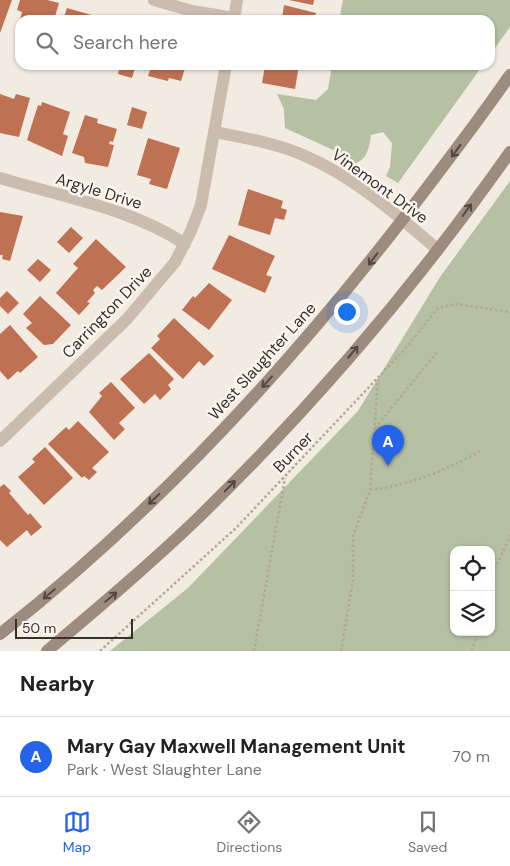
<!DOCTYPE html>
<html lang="en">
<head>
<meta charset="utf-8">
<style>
  body { margin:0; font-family:"DM Sans",sans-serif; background:#f6f6f6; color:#222 }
  .controls { position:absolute; right:15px; bottom:15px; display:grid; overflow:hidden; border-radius:10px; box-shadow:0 1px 4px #0004 }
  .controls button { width:45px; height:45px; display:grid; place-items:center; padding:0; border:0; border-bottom:1px solid #e0e0e0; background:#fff; color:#222; font:25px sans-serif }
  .scale { position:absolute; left:15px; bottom:12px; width:118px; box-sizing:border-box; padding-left:5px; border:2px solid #39302c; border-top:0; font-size:14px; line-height:18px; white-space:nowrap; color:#39302c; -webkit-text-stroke:4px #faf5ee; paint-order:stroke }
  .you { position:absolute; left:346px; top:311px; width:18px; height:18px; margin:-12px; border:4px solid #fff; border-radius:50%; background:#1a73e8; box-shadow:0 0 0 8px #1a73e833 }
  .badge { display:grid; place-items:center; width:32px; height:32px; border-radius:50%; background:#2563eb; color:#fff; font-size:16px; font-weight:700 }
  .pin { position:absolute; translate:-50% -41px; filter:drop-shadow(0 1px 2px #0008) }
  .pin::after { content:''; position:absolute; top:26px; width:18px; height:15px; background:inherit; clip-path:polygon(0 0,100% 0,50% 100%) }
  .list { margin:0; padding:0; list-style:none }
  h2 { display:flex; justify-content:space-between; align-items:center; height:65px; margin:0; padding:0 20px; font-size:21px }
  h2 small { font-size:16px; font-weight:400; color:#767676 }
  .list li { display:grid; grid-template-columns:32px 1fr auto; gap:15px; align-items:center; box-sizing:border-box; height:80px; padding:0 20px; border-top:1px solid #e0e0e0 }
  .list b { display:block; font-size:19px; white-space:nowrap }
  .list p { margin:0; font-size:16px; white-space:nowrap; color:#767676 }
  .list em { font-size:16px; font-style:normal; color:#767676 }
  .icon { flex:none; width:28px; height:28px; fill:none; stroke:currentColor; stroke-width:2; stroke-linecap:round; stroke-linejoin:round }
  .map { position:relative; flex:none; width:510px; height:651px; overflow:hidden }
  .search { position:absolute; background:#fff; box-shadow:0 1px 4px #0004; left:15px; right:15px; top:15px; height:55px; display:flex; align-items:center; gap:12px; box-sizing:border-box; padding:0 18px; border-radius:15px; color:#767676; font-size:19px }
  .sheet { height:145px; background:#fff }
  nav { display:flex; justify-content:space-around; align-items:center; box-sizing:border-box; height:70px; border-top:1px solid #e0e0e0; background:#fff; font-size:14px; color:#767676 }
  nav a { display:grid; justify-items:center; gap:2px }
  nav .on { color:#2563eb }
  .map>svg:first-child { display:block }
</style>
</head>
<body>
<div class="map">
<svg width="510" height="651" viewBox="0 0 510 651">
  <rect width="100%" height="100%" fill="#f2ebe1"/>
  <g fill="#b5c1a2" fill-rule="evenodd">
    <path d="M343 0H510V27L490 55V20H339Z"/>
    <path d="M332 65H483L398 183 386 176 390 167 392 143 383 132 371 135C369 148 368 159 354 164L344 155 285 128 284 109 277 94 316 100 328 89Z"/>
    <path d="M510 181V651H110L188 588 358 411 440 277ZM454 550H491V632H454Z"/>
  </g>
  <g fill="#be7153">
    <path d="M0 0H12L0 33Z"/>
    <path d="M20 0H47L59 3 54 20H20L22 12 17 10Z"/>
    <path d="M289 0H314L313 5Z"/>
    <path d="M284 5 316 13 314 20H275V17L282 18Z"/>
    <path d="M67 8 102 18V20H63Z"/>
    <path d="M112 65H136L132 78 118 74 119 70 112 68Z"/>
    <path d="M145 65H186L181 81 169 78 168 81 148 76 150 70 144 68Z"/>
    <path d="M299 65 295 89 262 83 265 66Z"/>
    <path d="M0 94 14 99 16 94 30 98 19 137 0 133Z"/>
    <path d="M42 102 70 112 63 134 68 136 62 156 27 140 38 105 41 106Z"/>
    <path d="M132 107 147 112 142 129 127 125Z"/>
    <path d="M85 115 98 119 97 123 117 129 113 142 110 141 109 144 114 145 108 167 85 163 84 157 72 153Z"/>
    <path d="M148 138 180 148 167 189 149 184 151 179 137 175Z"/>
    <path d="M248 189 283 201 281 208 287 210 284 220 275 218 270 235 238 225Z"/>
    <path d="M0 212 23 216 10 261 2 259 3 255H0Z"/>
    <path d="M71 227 83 238 69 253 57 242Z"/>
    <path d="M229 235 275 256 266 275 272 277 265 293 212 269Z"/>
    <path d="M96 239 126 267 102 290 97 286 93 290 95 293 87 302 90 303 79 315 56 293 78 268 73 264Z"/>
    <path d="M38 259 51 270 40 282 27 270Z"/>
    <path d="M209 283 232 300 209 330 182 310 193 296 195 298Z"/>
    <path d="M7 291 19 303 8 314 0 306V298Z"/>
    <path d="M40 296 71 325 53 344 44 345 26 328 32 323 23 314Z"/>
    <path d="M174 318 214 356 204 366 199 361 183 379 151 348 160 339 157 336Z"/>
    <path d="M10 325 38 357 20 373 18 371 8 380 0 371V334Z"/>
    <path d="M149 353 174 379 168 385 171 389 160 400 155 394 144 404 120 379Z"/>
    <path d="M111 382 135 408 119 423 125 429 114 440 89 412 102 396 99 393Z"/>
    <path d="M78 421 109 452 92 468 97 472 89 480 84 476 82 478 48 444 66 427 69 430Z"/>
    <path d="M45 447 73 478 44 505 18 477 35 462 32 459Z"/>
    <path d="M4 484 11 491 9 493 28 515 30 513 42 527 31 536 27 530 7 547 0 540V487Z"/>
  </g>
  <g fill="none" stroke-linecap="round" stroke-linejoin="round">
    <g stroke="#b6a698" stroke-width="2.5" stroke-dasharray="2.5 2.5" stroke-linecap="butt">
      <path d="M375 428 438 351"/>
      <path d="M370 490C410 485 445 471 480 451"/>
      <path d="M491 578 510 535"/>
      <path d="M100 651 236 528 404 350 438 308 456 304 510 312"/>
      <path d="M254 651 285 478"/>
      <path d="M341 651 353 580V536L370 490 378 379"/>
      <path d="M472 651 477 632"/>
    </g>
    <g stroke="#cabcae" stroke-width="12">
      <path d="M154 0 192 11 234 18"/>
      <path d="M234 20 237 0"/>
      <path d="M215 132C245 138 275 143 303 155 353 176 396 214 437 249"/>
      <path d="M0 178C60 196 133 209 185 244"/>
      <path d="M0 441 127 319 175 262 191 231 201 205 226 65"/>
    </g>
    <g stroke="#9e8b7f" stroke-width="12">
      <path d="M0 634C152 515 285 371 403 219 440 171 476 124 510 75"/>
      <path d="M47 651C98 608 149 565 197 519 312 407 418 283 510 152"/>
    </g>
  </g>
  <defs><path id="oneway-shaft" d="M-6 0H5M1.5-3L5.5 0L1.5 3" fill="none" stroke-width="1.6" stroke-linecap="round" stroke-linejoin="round" transform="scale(1.25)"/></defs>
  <g stroke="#524741">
    <use href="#oneway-shaft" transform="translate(456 151) rotate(126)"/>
    <use href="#oneway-shaft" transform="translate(467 210) rotate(-54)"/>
    <use href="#oneway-shaft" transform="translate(373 259) rotate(127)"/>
    <use href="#oneway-shaft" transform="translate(353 352) rotate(-50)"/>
    <use href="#oneway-shaft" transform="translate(267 382) rotate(132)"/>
    <use href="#oneway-shaft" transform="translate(230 486) rotate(-46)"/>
    <use href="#oneway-shaft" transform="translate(154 499) rotate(137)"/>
    <use href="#oneway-shaft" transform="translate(49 594) rotate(140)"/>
    <use href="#oneway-shaft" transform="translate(111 597) rotate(-40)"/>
  </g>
  <g text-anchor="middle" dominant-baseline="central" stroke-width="5" stroke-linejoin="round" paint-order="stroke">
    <g font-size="16" fill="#39302c" stroke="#faf5ee">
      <text transform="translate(380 186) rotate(36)">Vinemont Drive</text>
      <text transform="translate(99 191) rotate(17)">Argyle Drive</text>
      <text transform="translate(107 312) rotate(-46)">Carrington Drive</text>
      <text transform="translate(262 361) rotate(-48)">West Slaughter Lane</text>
      <text transform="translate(293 452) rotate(-46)">Burner</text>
    </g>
  </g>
</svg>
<div class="controls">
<button><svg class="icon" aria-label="locate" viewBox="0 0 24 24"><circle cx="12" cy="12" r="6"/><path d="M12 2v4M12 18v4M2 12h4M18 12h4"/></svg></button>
<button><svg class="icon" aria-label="layers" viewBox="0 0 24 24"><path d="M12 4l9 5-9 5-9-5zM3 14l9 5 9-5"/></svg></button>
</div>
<div class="scale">50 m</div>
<div class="you"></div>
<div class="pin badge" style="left:388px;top:466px">A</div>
<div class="search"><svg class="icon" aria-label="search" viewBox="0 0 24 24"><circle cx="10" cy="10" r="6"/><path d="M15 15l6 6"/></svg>Search here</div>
</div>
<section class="sheet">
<h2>Nearby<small></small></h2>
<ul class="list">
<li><span class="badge">A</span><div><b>Mary Gay Maxwell Management Unit</b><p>Park · West Slaughter Lane</p></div><em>70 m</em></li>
</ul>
</section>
<nav>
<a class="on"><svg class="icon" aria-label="map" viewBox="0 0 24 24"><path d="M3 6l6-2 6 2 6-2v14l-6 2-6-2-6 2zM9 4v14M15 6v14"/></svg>Map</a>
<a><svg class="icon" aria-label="directions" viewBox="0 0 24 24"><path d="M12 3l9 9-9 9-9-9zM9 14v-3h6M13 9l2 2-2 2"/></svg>Directions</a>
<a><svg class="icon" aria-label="saved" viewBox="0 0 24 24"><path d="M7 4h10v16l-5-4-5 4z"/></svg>Saved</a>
</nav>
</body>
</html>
